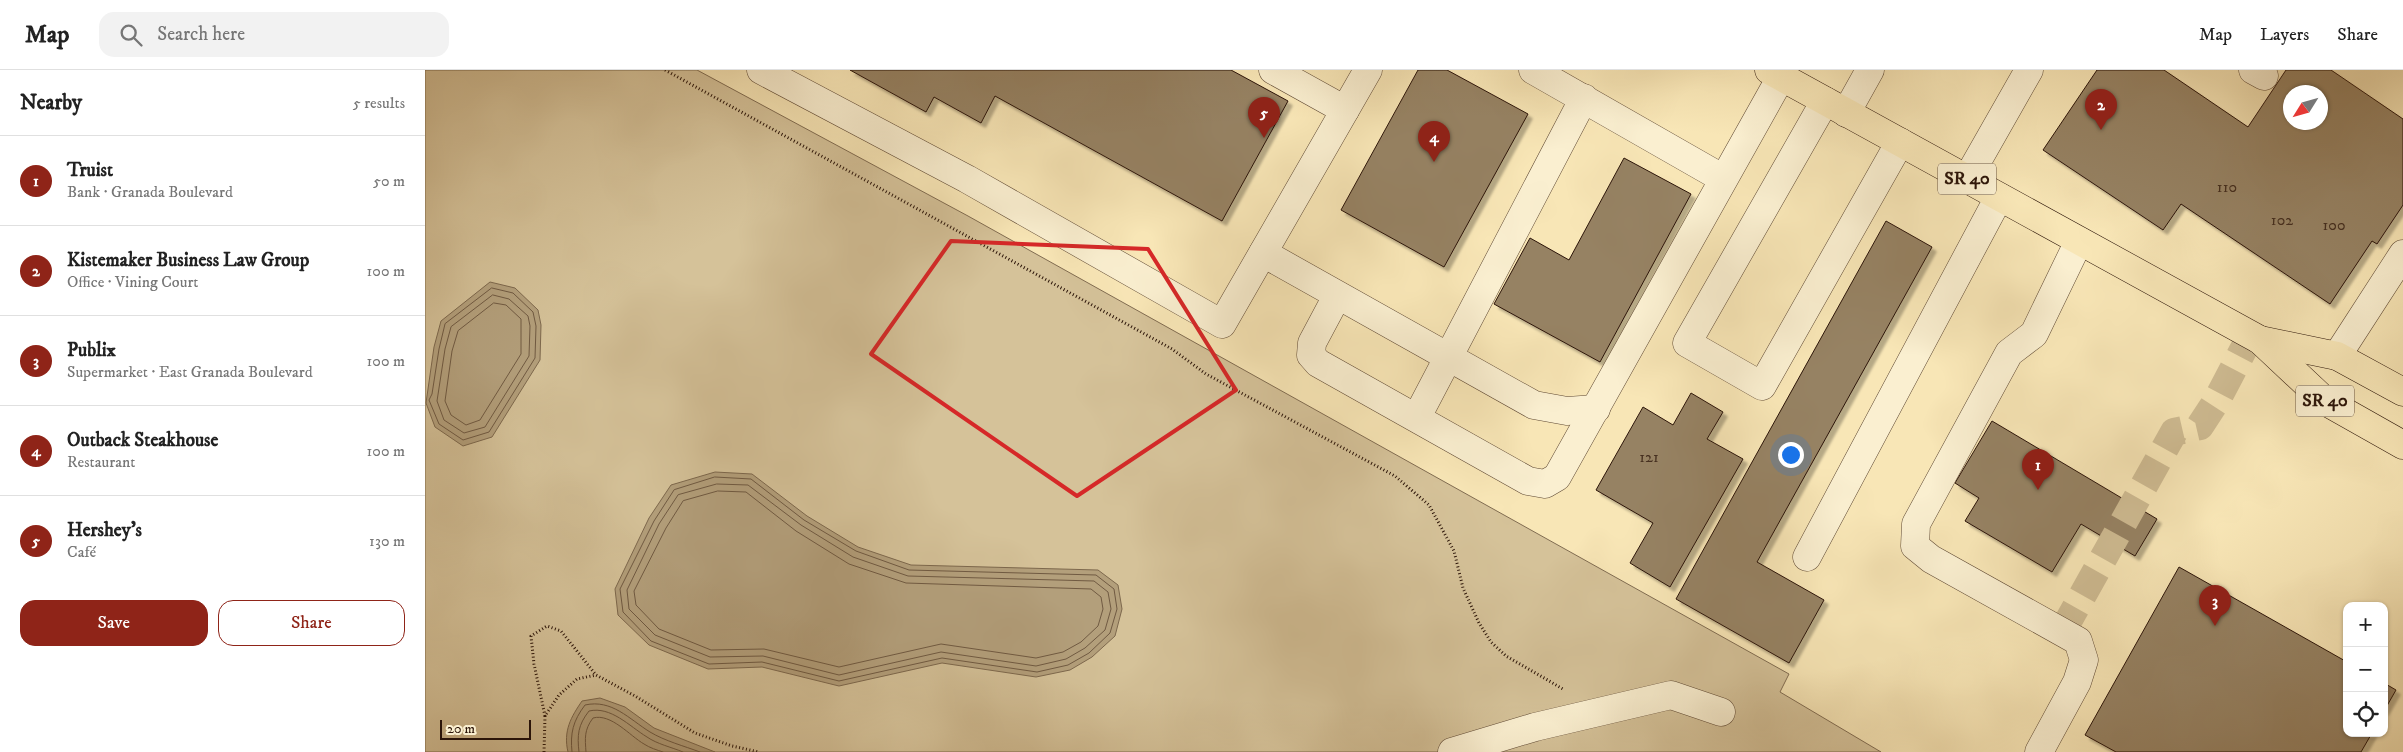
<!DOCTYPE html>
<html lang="en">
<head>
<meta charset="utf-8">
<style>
  body { margin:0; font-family:"IM FELL DW Pica",serif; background:#f2f2f2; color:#222 }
  .controls { position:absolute; right:15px; bottom:15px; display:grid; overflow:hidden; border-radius:10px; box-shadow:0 1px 4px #0004 }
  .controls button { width:45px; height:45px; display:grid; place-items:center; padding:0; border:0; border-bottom:1px solid #e0e0e0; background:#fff; color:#222; font:25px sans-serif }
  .compass { position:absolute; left:1858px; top:15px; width:45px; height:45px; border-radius:50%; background:#fff; box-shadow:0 1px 4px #0004; rotate:233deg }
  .scale { position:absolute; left:15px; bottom:12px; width:91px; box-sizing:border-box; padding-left:5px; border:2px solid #2c1509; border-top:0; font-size:14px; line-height:18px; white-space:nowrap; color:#2c1509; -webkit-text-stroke:4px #faefd0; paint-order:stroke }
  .you { position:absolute; left:1365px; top:384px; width:18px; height:18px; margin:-12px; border:4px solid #fff; border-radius:50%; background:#1a73e8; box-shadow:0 0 0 8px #1a73e833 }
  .badge { display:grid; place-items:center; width:32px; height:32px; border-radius:50%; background:#8f2418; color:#fff; font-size:16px; font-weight:700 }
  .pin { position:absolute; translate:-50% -41px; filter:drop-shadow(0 1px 2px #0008) }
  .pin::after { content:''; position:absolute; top:26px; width:18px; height:15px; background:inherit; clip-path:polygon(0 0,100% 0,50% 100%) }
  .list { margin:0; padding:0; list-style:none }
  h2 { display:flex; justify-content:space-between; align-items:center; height:65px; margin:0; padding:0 20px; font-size:21px }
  h2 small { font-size:16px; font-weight:400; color:#767676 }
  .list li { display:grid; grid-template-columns:32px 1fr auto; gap:15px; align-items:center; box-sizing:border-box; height:90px; padding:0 20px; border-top:1px solid #e0e0e0 }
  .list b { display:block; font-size:19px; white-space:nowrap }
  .list p { margin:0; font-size:16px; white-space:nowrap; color:#767676 }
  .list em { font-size:16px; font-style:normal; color:#767676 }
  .actions { display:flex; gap:10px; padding:15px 20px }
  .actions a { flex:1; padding:11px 0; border:1px solid #8f2418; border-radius:15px; text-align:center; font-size:18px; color:#8f2418 }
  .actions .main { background:#8f2418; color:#fff }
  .icon { flex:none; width:28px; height:28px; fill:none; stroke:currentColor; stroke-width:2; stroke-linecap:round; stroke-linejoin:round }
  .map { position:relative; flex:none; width:1978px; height:682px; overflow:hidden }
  header { display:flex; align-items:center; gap:30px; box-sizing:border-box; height:70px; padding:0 25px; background:#fff; border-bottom:1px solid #e0e0e0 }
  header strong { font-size:24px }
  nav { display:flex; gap:28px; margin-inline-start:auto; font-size:18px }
  .search { width:350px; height:45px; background:#f2f2f2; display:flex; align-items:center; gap:12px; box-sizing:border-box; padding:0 18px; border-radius:15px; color:#767676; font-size:19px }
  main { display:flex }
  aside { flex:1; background:#fff }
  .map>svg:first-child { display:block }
</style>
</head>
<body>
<header>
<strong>Map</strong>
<div class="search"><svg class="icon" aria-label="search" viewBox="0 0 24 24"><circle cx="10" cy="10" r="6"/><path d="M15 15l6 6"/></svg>Search here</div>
<nav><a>Map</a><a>Layers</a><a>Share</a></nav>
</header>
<main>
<aside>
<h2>Nearby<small>5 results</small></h2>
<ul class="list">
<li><span class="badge">1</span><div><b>Truist</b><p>Bank · Granada Boulevard</p></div><em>50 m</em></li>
<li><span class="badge">2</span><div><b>Kistemaker Business Law Group</b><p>Office · Vining Court</p></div><em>100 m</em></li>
<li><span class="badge">3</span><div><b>Publix</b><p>Supermarket · East Granada Boulevard</p></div><em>100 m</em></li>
<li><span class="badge">4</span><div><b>Outback Steakhouse</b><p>Restaurant</p></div><em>100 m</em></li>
<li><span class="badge">5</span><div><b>Hershey's</b><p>Café</p></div><em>130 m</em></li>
</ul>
<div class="actions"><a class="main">Save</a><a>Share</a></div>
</aside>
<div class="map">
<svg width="1978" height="682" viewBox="0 0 1978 682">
  <defs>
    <filter id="shadow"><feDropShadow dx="4.5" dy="4.5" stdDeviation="1" flood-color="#0004"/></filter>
  </defs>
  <rect width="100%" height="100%" fill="#f8e6b6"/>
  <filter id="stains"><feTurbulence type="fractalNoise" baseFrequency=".004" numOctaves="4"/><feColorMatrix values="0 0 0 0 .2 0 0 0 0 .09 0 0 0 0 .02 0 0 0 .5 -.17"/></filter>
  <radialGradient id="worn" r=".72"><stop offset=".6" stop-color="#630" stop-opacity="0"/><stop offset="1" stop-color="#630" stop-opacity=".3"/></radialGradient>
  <path fill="#d5c299" stroke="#806c51" d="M0 0H272L543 146 1364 604 1355 622 1456 682H0Z"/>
  <g fill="#b39f7b" stroke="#7d684d">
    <path d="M65 212 90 218 113 240 116 255 115 290 67 367 38 376 10 357 1 333 9 277 16 251Z"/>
    <path d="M290 402 327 404 382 446 433 477 486 495 673 500 693 515 697 539 690 566 667 587 645 600 611 607 517 593 414 616 337 597 283 599 224 575 193 545 190 519 224 448 246 415Z"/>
    <path d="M175 628 200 637 229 658 290 682H143C138 661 146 647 157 631Z"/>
  </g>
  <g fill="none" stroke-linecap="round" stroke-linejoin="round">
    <g stroke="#705a42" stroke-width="1">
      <path d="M67 218 88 223 108 242 111 256 110 288 64 362 38 370 14 354 4 330 7 324 14 279 20 254Z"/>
      <path d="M68 225 84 229 103 246 105 256 104 286 60 357 39 363 19 350 12 331 20 279 26 257Z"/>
      <path d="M69 233 81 235 96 249V284L55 350 41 355 26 345 20 331 27 281 33 261Z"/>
      <path d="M290 407 326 409 379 450 431 481 484 500 671 505 689 519 692 539 685 563 664 583 643 595 612 602 517 588 414 611 337 592 284 594 226 571 198 542 195 519 229 451 249 420Z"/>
      <path d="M292 414 323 415 376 455 428 487 483 506 669 511 683 522 686 539 680 560 660 578 641 589 611 596 516 582 414 605 338 586 285 587 230 565 204 539 202 520 234 454 253 425Z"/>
      <path d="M293 421 321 422 371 461 424 494 481 513 666 519 676 527 678 539 673 556 656 572 638 582 611 588 516 574 414 597 339 579 286 580 234 559 211 535 209 521 241 458 258 431Z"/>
      <path d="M147 682C145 663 148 651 160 635 187 629 204 649 225 662 240 671 259 676 275 682"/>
      <path d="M154 682C152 665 153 655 164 641 186 636 204 656 222 667 232 674 246 677 258 682"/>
      <path d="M161 682C160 668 159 660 168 648 186 643 205 666 219 674 225 678 232 680 238 682"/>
    </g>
  </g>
  <g fill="#968263" stroke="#2c1509" fill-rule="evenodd" filter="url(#shadow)">
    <path d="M425 0H806L863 31 797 151 570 26 556 53 509 27 501 42Z"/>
    <path d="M993 0H1022L1103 44 1019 197 916 140Z"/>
    <path d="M1672 0H1739L1823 57 1861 0H1906L1978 49V135L1952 174 1947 171 1905 234 1756 134 1738 160 1618 80ZM1866 22H1896V52H1866Z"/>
    <path d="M1199 88 1266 124 1175 292 1069 234 1105 168 1144 190Z"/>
    <path d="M1461 151 1507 177 1332 492 1399 530 1364 593 1251 529Z"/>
    <path d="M1266 323 1298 342 1282 369 1318 389 1245 517 1205 493 1228 453 1171 420 1218 337 1248 355Z"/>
    <path d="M1567 351 1732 449 1710 486 1656 454 1627 502 1540 451 1554 428 1530 413Z"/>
    <path d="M1754 497 1922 592V663H1947L1936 682H1691L1660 665Z"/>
    <path d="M1959 613 1971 620 1959 641Z"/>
  </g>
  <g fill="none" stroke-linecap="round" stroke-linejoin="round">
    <path stroke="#cfbc93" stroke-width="28" stroke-dasharray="28 14" stroke-linecap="butt" d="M1637 562 1749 362 1775 356 1792 330 1826 265"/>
    <g stroke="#5f4934" stroke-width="29">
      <g id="minor">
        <path d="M336 0 542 109 797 254 943 0"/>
        <path d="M848 0 920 40"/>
        <path d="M1108 0 1297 108"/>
        <path d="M1828 0 1839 6"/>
        <path d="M1400 31 1262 273 1337 316 1475 72"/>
        <path d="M1421 43 1445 0"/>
        <path d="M1542 109 1604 0"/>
        <path d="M838 183 1109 335 1142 341 1171 339"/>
        <path d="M912 226 887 273 886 285 893 293 1103 411 1120 414 1132 407 1356 7"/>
        <path d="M1912 286 1978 184"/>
        <path d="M992 347 1159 28"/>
        <path d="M1382 487 1574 127"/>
        <path d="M1027 682 1110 657 1246 625 1296 642"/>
        <path d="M1614 682 1652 612 1659 590 1653 571 1506 489 1490 476 1491 454 1584 283 1609 264 1654 171"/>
      </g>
    </g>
    <g stroke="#2c1509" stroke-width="29">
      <g id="major">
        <path d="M1344 0 1835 270 1900 331 1978 375"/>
        <path d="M1835 270 1912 286 1978 322"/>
      </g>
    </g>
    <g stroke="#2c1509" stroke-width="3" stroke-dasharray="1 2.5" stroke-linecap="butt">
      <path d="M240 0 747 279 781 304 970 406 1004 435 1029 481 1038 518 1054 553 1066 572 1081 586 1138 619"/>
      <path d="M120 646 109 594 106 566 122 556 136 561 171 605"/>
      <path d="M119 682 120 646 134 625 152 609 171 605 210 626 270 663 307 676 334 682"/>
    </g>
    <use href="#minor" stroke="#faefd0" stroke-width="28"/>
    <use href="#major" stroke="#f8e6b6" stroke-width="28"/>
  </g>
  <path fill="none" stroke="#d62828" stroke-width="4" stroke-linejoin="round" d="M526 171 723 179 811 320 652 426 446 284Z"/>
  <g text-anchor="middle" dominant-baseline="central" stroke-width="5" stroke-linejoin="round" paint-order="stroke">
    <g font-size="16" fill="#463020">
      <text x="1802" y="117">110</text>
      <text x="1857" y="150">102</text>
      <text x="1909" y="155">100</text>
      <text x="1224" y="387">121</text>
    </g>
    <g fill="#faefd0" stroke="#6a5645" stroke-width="1">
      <rect x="1513" y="93.5" width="58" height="31" rx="4"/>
      <rect x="1871" y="315.5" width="58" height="31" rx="4"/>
    </g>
    <g font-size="18" font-weight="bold" fill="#2c1509">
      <text x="1542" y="109">SR 40</text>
      <text x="1900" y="331">SR 40</text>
    </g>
  </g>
  <rect width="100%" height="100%" filter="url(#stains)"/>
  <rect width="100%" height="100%" fill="url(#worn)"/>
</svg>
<div class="controls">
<button>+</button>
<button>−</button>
<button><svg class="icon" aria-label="locate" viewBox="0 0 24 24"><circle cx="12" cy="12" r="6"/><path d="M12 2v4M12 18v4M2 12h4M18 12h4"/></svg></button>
</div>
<svg class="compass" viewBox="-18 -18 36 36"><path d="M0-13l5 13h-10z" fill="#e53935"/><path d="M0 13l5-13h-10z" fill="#767676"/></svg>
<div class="scale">20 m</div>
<div class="you"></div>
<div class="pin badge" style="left:1613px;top:420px">1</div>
<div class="pin badge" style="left:1676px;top:60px">2</div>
<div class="pin badge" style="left:1790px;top:556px">3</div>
<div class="pin badge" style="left:1009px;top:92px">4</div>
<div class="pin badge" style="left:839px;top:68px">5</div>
</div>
</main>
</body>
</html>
